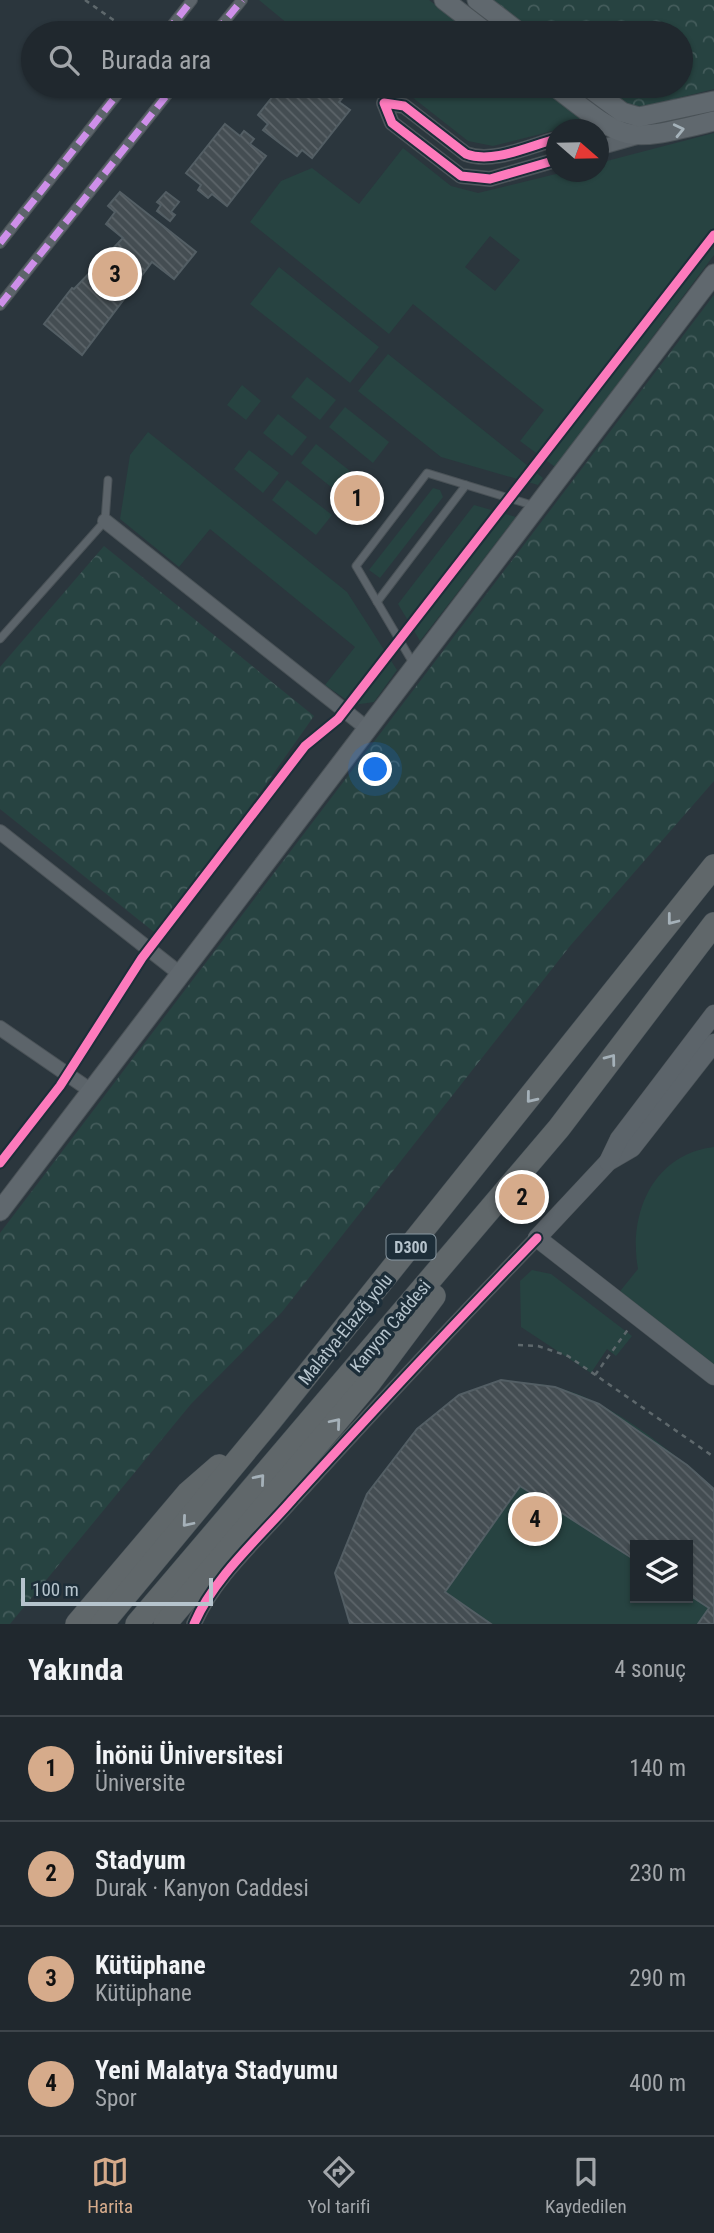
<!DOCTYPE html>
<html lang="tr">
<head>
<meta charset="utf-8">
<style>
  body { margin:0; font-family:"Roboto Condensed",sans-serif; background:#2d343a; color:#f1f3f6 }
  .controls { position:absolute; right:21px; bottom:21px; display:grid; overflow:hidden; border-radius:0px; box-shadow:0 2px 5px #0004 }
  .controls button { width:63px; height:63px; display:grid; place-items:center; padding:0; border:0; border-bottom:2px solid #3d444a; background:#20282e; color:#f1f3f6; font:35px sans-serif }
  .compass { position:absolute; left:546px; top:119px; width:63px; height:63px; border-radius:50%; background:#20282e; box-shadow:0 2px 5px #0004; rotate:110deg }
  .scale { position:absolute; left:21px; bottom:18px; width:192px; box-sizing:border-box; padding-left:7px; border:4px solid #b6c4cd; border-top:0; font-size:19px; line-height:24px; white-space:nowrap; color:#b6c4cd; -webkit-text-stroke:5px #1d2e39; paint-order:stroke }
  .you { position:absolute; left:376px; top:770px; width:24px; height:24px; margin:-18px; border:5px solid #fff; border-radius:50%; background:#1a73e8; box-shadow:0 0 0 10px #1a73e833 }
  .badge { display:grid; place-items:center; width:46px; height:46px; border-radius:50%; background:#d6ab8b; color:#111; font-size:23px; font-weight:700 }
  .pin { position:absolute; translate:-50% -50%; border:4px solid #fff; box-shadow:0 2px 7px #0006 }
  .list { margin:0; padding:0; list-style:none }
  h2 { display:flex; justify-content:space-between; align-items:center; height:91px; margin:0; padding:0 28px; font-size:30px }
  h2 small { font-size:23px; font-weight:400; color:#a2a6aa }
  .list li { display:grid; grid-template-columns:46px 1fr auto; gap:21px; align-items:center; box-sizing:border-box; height:105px; padding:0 28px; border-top:2px solid #3d444a }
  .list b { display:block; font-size:26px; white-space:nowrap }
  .list p { margin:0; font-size:23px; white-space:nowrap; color:#a2a6aa }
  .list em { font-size:23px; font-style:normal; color:#a2a6aa }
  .icon { flex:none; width:38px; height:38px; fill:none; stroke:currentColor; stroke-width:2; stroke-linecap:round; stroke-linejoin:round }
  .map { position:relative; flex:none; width:714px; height:1624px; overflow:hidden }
  .search { position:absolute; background:#20282e; box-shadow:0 2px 5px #0004; left:21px; right:21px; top:21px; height:77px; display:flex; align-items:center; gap:18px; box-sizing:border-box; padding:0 24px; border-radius:38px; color:#a2a6aa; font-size:26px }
  .sheet { height:511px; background:#20282e }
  nav { display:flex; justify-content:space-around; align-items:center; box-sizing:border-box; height:98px; border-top:2px solid #3d444a; background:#20282e; font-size:19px; color:#a2a6aa }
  nav a { display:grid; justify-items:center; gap:4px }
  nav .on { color:#d6ab8b }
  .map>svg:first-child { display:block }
</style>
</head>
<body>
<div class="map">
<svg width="714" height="1624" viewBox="0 0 714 1624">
  <defs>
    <pattern id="forest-crowns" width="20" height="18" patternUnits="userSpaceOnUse" patternTransform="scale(1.75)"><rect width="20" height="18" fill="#274341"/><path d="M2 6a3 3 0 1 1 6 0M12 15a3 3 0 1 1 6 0" fill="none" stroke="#445c5b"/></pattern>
    <pattern id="building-back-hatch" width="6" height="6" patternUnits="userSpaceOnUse" patternTransform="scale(1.75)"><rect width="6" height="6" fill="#444d52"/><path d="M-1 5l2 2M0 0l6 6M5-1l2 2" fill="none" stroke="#5d656a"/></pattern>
  </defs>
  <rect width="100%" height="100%" fill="#2b363d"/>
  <g fill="#274341" fill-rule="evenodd">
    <path d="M259 0H429L472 33H299Z"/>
    <path d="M398 86H541L588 122 493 146 468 141Z"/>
    <path d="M714 133V255L555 467 520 441 544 410 413 304 389 334 250 222 281 181 312 168 359 204 403 148 451 186 478 193 564 172H598L599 163ZM490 236 520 260 495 291 465 267Z"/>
    <path d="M279 267 379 347 350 383 250 304Z"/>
    <path d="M388 354 543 478 538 485 441 457 358 391Z"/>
    <path d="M307 377 336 400 320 420 291 397Z"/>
    <path d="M242 385 261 401 246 420 227 405Z"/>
    <path d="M345 407 389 442 373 463 329 427Z"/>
    <path d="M278 414 307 437 292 456 263 433Z"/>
    <path d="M148 432 347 592 397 670 374 702 354 705 325 685 355 647 210 529 179 567 120 519 130 455Z"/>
    <path d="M316 444 360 479 345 498 301 463Z"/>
    <path d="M249 450 279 473 263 493 234 469Z"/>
    <path d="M287 480 332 515 316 535 272 500Z"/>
    <path d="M433 488 440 490 443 497 380 578 369 570Z"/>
    <path d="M474 505 516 517 420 641 398 604Z"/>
    <path d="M714 1147V1371L617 1295 638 1269C628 1214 653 1154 714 1147Z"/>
    <path d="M532 1270 551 1274 632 1336 616 1356 607 1349 591 1373 521 1327 520 1281Z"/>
    <path d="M501 1380C518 1383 538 1383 555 1387 611 1400 672 1452 714 1489V1624H350L335 1573 367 1494 417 1429 459 1395ZM635 1545H688V1598H635Z"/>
  </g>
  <g fill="url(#forest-crowns)">
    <path d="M477 0H714V89L622 112 588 86H681V33H520Z"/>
    <path d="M714 295V781L570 946 282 1312 191 1404 10 1624H0V1233Z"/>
    <path d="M104 546 314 716 159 936 0 809V667Z"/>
  </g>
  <g fill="url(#building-back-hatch)" stroke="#535e64" stroke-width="2">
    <path d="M281 86H332L344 96 339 102 350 110 312 158 302 150 297 156 263 130 268 124 258 115Z"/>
    <path d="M225 124 240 136 244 131 254 139 250 144 266 156 227 206 212 194 208 198 198 190 201 185 186 173Z"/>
    <path d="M120 192 196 252 174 279 152 262 82 355 44 324 72 288 74 289 123 238 106 224 115 212 108 206Z"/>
    <path d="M166 192 179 202 171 212 175 215 170 221 157 211 161 205 157 202Z"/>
    <path d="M501 1380 555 1387 599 1404 687 1465 714 1489V1624H698L709 1608 688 1594V1545H635V1560L520 1486 445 1592 491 1624H350L335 1573 367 1494 417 1429 459 1395Z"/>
  </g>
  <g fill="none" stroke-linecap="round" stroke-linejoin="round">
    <g stroke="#4a5257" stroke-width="9">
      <g id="service">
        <path d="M377 602 466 485"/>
        <path d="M0 639 105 521 108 480"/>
        <path d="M413 663 356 566 427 473 535 506"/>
      </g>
    </g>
    <g stroke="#4a5257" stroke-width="12">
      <g id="pedestrian">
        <path d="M166 33 192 0"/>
        <path d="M215 33 242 0"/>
        <path d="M0 243 124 86"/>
        <path d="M0 305 174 86"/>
      </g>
    </g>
    <g stroke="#4a5257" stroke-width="16">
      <g id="minor">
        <path d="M556 139C529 146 493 164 466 154L404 106 384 103 392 123 461 176 490 179 556 160"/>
        <path d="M598 148 637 137"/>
        <path d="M105 521 369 730"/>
        <path d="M0 832 179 973"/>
        <path d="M0 1028 90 1090"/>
        <path d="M194 1624C214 1577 260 1537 293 1499 373 1411 454 1324 537 1238"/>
      </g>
    </g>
    <g stroke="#4a5257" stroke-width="19">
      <g id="tertiary">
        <path d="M714 1043 632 1148 608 1162 537 1238 714 1376"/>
        <path d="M608 1162 619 1139 714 1014"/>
      </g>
    </g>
    <g stroke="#4a5257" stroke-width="21">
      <g id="secondary">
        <path d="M444 0 487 33"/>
        <path d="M477 0 520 33"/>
        <path d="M554 86C629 144 622 143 714 121"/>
        <path d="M587 86 622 112 639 117 714 101"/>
        <path d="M0 1211 714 274"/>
      </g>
    </g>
    <g stroke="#485258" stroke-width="24">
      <g id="trunk">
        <path d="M77 1624 188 1493 219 1466"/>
        <path d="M102 1624 271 1420 714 866"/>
        <path d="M137 1624 559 1128 714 924"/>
        <path d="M165 1624 369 1383 434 1296"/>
      </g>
    </g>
    <g stroke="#5e686c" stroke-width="2.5" stroke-dasharray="5 5" stroke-linecap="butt">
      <path d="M85 0 132 33"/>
      <path d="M518 1345 538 1346 568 1356 714 1457"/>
      <path d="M595 1375 629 1328"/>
    </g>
    <use href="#service" stroke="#5c646a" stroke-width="7"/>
    <use href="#pedestrian" stroke="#5c646a" stroke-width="10"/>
    <use href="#minor" stroke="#5c646a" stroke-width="14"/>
    <use href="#tertiary" stroke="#5c646a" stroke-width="18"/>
    <use href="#secondary" stroke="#60686e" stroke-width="19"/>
    <use href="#trunk" stroke="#60676a" stroke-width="23"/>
    <g stroke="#ce8fe9" stroke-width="7" stroke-dasharray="14 7" stroke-linecap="butt">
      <path d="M166 33 192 0"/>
      <path d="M215 33 242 0"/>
      <path d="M0 243 124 86"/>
      <path d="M0 305 174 86"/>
    </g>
    <g stroke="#1d2e39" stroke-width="13">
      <g id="cycleway">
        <path d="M556 139C529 146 493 164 466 154L404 106 384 103 392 123 461 176 490 179 556 160"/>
        <path d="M0 1163 60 1086 142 958 305 746 338 719 714 235"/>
        <path d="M194 1624C214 1577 260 1537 293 1499 373 1411 454 1324 537 1238"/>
      </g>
    </g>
    <use href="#cycleway" stroke="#fd7abc" stroke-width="9"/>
  </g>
  <defs><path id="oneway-chevron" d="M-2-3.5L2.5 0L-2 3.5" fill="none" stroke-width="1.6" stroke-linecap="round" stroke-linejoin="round" transform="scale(1.75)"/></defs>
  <use stroke="#a5b2ba" href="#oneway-chevron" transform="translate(679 130) rotate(-13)"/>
  <g stroke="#a5b1b9">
    <use href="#oneway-chevron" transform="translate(672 920) rotate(128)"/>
    <use href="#oneway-chevron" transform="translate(611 1059) rotate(-53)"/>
    <use href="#oneway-chevron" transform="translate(531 1098) rotate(129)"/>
    <use href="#oneway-chevron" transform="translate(336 1423) rotate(-50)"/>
    <use href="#oneway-chevron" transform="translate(260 1479) rotate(-50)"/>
    <use href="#oneway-chevron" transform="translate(187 1522) rotate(130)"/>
  </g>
  <g text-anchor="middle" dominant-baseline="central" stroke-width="7" stroke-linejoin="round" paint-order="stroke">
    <rect fill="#1d2e39" stroke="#8897a1" stroke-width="2" x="386.5" y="1234.5" width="49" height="25" rx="5"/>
    <g font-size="16" font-weight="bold" fill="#b6c4cd">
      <text x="411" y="1247">D300</text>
    </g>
    <g font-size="18" fill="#b6c4cd" stroke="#1d2e39">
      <text transform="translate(390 1326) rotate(-50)">Kanyon Caddesi</text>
      <text transform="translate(345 1329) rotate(-51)">Malatya-Elazığ yolu</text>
    </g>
  </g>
</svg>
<div class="controls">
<button><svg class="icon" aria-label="layers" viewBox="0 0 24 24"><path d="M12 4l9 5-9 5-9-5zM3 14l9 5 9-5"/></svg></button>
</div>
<svg class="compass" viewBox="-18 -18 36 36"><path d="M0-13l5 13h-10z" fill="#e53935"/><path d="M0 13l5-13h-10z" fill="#a2a6aa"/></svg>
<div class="scale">100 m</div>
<div class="you"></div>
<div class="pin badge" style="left:357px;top:498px">1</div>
<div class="pin badge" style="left:522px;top:1197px">2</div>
<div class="pin badge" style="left:115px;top:274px">3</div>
<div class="pin badge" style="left:535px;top:1519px">4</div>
<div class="search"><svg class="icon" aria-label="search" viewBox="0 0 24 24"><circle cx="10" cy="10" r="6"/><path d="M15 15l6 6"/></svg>Burada ara</div>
</div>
<section class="sheet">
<h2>Yakında<small>4 sonuç</small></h2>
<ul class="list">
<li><span class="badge">1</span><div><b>İnönü Üniversitesi</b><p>Üniversite</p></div><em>140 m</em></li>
<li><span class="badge">2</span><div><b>Stadyum</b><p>Durak · Kanyon Caddesi</p></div><em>230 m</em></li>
<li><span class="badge">3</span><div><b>Kütüphane</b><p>Kütüphane</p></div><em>290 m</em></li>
<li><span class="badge">4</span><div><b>Yeni Malatya Stadyumu</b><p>Spor</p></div><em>400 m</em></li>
</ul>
</section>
<nav>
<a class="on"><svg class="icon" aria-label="map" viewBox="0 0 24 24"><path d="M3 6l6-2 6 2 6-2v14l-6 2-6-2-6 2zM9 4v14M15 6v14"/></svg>Harita</a>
<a><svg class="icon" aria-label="directions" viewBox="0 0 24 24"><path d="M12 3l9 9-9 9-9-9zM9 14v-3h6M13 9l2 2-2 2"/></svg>Yol tarifi</a>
<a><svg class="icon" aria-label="saved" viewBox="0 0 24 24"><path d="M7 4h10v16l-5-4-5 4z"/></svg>Kaydedilen</a>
</nav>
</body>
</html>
